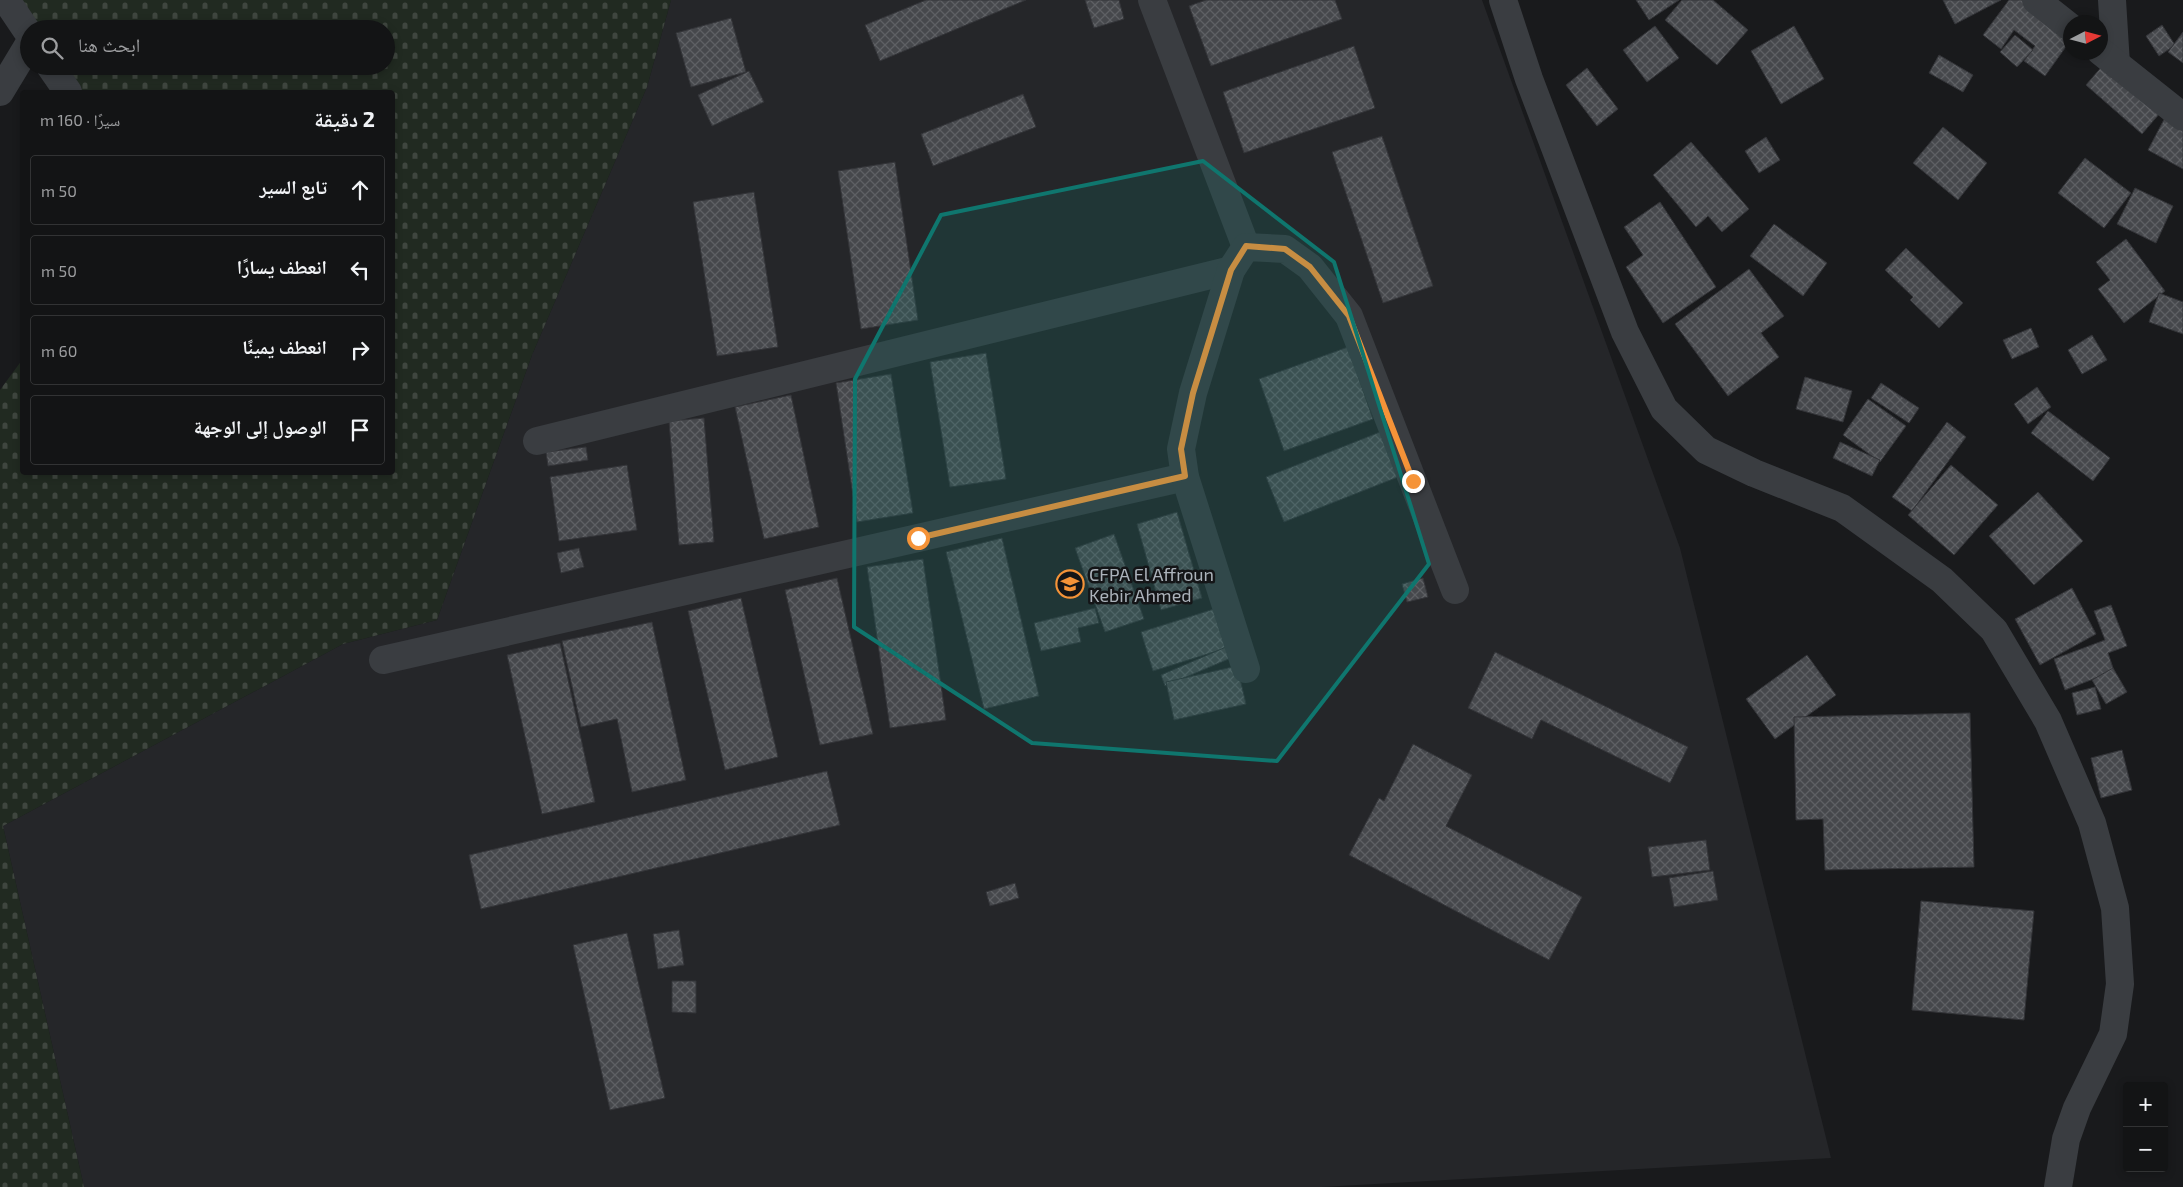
<!DOCTYPE html>
<html lang="ar">
<head>
<meta charset="utf-8">
<style>
  body { margin:0; font-family:"Exo 2","Noto Naskh Arabic",sans-serif; background:#202122; color:#f1f3f6; direction:rtl }
  .controls { position:absolute; right:15px; bottom:15px; display:grid; overflow:hidden; border-radius:5px; box-shadow:0 2px 8px #0003 }
  .controls button { width:45px; height:45px; display:grid; place-items:center; padding:0; border:0; border-bottom:1px solid #323334; background:#131415; color:#f1f3f6; font:25px sans-serif }
  .compass { position:absolute; left:2063px; top:15px; width:45px; height:45px; border-radius:50%; background:#131415; box-shadow:0 2px 8px #0003; rotate:84deg }
  .stop { position:absolute; width:15px; height:15px; margin:-11px; border:4px solid #f59338; border-radius:50%; background:#fff }
  .stop.end { background:#f59338; border-color:#fff; box-shadow:0 1px 5px #0008 }
  .list { margin:0; padding:0; list-style:none }
  h2 { display:flex; justify-content:space-between; align-items:center; height:65px; margin:0; padding:0 20px; font-size:21px }
  h2 small { font-size:16px; font-weight:400; color:#9d9ea0 }
  .list li { display:grid; grid-template-columns:32px 1fr auto; gap:15px; align-items:center; box-sizing:border-box; height:70px; margin:0 10px 10px; padding:0 10px; border:1px solid #323334; border-radius:5px }
  .list b { display:block; font-size:19px; white-space:nowrap }
  .list em { font-size:16px; font-style:normal; color:#9d9ea0 }
  .icon { flex:none; width:28px; height:28px; fill:none; stroke:currentColor; stroke-width:2; stroke-linecap:round; stroke-linejoin:round }
  .map { position:relative; flex:none; width:2183px; height:1187px; overflow:hidden; direction:ltr }
  .search { position:absolute; background:#131415; box-shadow:0 2px 8px #0003; left:20px; top:20px; width:375px; height:55px; display:flex; align-items:center; gap:12px; box-sizing:border-box; padding:0 18px; border-radius:28px; color:#9d9ea0; font-size:19px }
  .panel { position:absolute; background:#131415; box-shadow:0 2px 8px #0003; left:20px; top:90px; width:375px; height:385px; border-radius:5px; direction:rtl }
  .map>svg:first-child { display:block }
</style>
</head>
<body>
<div class="map">
<svg width="2183" height="1187" viewBox="0 0 2183 1187">
  <defs>
    <pattern id="cemetery-stones" width="16" height="16" patternUnits="userSpaceOnUse" patternTransform="scale(1.25)"><rect width="16" height="16" fill="#212a21"/><path d="M2 7V4a2 2 0 0 1 4 0v3zM10 15v-3a2 2 0 0 1 4 0v3z" fill="#3f463f"/></pattern>
    <pattern id="building-cross-hatch" width="8" height="8" patternUnits="userSpaceOnUse" patternTransform="scale(1.25)"><rect width="8" height="8" fill="#46484c"/><path d="M0 0l8 8M0 8l8-8" fill="none" stroke="#5e6064"/></pattern>
  </defs>
  <rect width="100%" height="100%" fill="#191a1c"/>
  <path fill="#252629" d="M671 0H1482L1680 548 1831 1158 1322 1187H84L3 826 343 644 437 620 532 355 647 87Z"/>
  <path fill="url(#cemetery-stones)" d="M14 0H671L647 87 532 355 437 620 343 644 3 826 84 1187H0V390L22 360V472H392V92H71L55 66H386V29H31Z"/>
  <g fill="url(#building-cross-hatch)" stroke="#333438">
    <path d="M926 0H1026L880 61 865 25Z"/>
    <path d="M1085 0H1119L1124 19 1094 28Z"/>
    <path d="M1206 0H1335L1342 19 1211 66 1189 6Z"/>
    <path d="M1636 0H1679L1649 20Z"/>
    <path d="M1682 0H1713L1748 30 1717 65 1665 20Z"/>
    <path d="M1943 0H2001L1955 24Z"/>
    <path d="M2009 0H2026L2070 22V41L2045 76 2024 61 2035 46 2014 30 2001 49 1983 35Z"/>
    <path d="M731 18 746 72 691 87 676 33Z"/>
    <path d="M2162 25 2175 45 2159 56 2146 36Z"/>
    <path d="M1655 26 1679 58 1647 82 1623 50Z"/>
    <path d="M1794 26 1824 79 1781 104 1751 51Z"/>
    <path d="M2183 32V63L2168 52Z"/>
    <path d="M2015 35 2033 50 2017 67 2000 52Z"/>
    <path d="M1354 46 1375 108 1244 153 1223 92Z"/>
    <path d="M1939 55 1973 75 1963 92 1929 73Z"/>
    <path d="M2110 57 2166 106 2142 134 2086 85Z"/>
    <path d="M1587 68 1618 109 1597 126 1566 85Z"/>
    <path d="M749 71 764 102 712 126 698 95Z"/>
    <path d="M1023 94 1036 127 933 166 921 134Z"/>
    <path d="M2169 110 2183 118V169L2148 150Z"/>
    <path d="M1943 127 1987 163 1958 200 1913 163Z"/>
    <path d="M1382 136 1433 286 1383 303 1332 152Z"/>
    <path d="M1766 137 1780 160 1759 173 1745 151Z"/>
    <path d="M1691 142 1749 209 1722 232 1708 216 1696 227 1653 175Z"/>
    <path d="M2085 158 2131 193 2104 228 2058 193Z"/>
    <path d="M895 162 918 320 861 329 838 171Z"/>
    <path d="M2135 188 2173 206 2156 243 2117 224Z"/>
    <path d="M754 192 778 347 717 356 693 202Z"/>
    <path d="M1660 202 1716 287 1663 323 1626 267 1643 255 1624 227Z"/>
    <path d="M1774 224 1827 263 1803 296 1750 256Z"/>
    <path d="M2126 239 2165 291 2124 323 2098 289 2110 280 2096 262Z"/>
    <path d="M1906 248 1963 303 1939 328 1910 300 1913 297 1885 270Z"/>
    <path d="M1749 269 1784 316 1761 333 1779 357 1728 396 1675 324Z"/>
    <path d="M2159 293 2183 302V334L2149 322Z"/>
    <path d="M2031 328 2039 347 2012 359 2003 340Z"/>
    <path d="M2092 335 2107 360 2082 374 2068 350Z"/>
    <path d="M1348 347 1373 419 1284 451 1259 379Z"/>
    <path d="M986 353 1006 479 950 487 930 362Z"/>
    <path d="M891 374 913 513 857 522 836 383Z"/>
    <path d="M1805 377 1852 391 1843 422 1796 409Z"/>
    <path d="M1881 383 1919 408 1909 423 1871 398Z"/>
    <path d="M2037 387 2051 407 2028 424 2014 404Z"/>
    <path d="M791 395 819 527 764 539 735 407Z"/>
    <path d="M1868 399 1906 426 1880 462 1843 435Z"/>
    <path d="M2048 411 2110 458 2093 481 2031 433Z"/>
    <path d="M704 418 714 542 679 545 669 421Z"/>
    <path d="M1947 422 1966 437 1912 511 1892 497Z"/>
    <path d="M1380 432 1398 477 1284 522 1266 477Z"/>
    <path d="M1840 442 1880 460 1872 476 1833 458Z"/>
    <path d="M586 447 588 460 548 466 546 452Z"/>
    <path d="M627 465 637 530 559 541 550 477Z"/>
    <path d="M1951 465 1998 505 1954 555 1908 515Z"/>
    <path d="M2038 492 2083 541 2034 585 1989 536Z"/>
    <path d="M1177 512 1202 598 1161 610 1137 524Z"/>
    <path d="M1114 534 1144 619 1105 632 1075 548Z"/>
    <path d="M1002 538 1039 696 984 709 946 552Z"/>
    <path d="M579 548 584 567 561 573 557 553Z"/>
    <path d="M923 559 946 720 890 728 867 567Z"/>
    <path d="M837 578 873 734 820 745 785 590Z"/>
    <path d="M1423 578 1428 597 1407 602 1402 584Z"/>
    <path d="M2072 588 2096 634 2040 665 2015 619Z"/>
    <path d="M741 598 778 757 725 770 688 611Z"/>
    <path d="M2111 605 2127 646 2108 653 2114 671 2065 690 2054 659 2105 640 2094 611Z"/>
    <path d="M1095 608 1099 623 1078 628 1081 642 1041 651 1034 623Z"/>
    <path d="M1214 609 1227 648 1153 671 1141 632Z"/>
    <path d="M652 622 686 780 632 792 617 719 581 727 562 641Z"/>
    <path d="M560 643 595 802 542 814 507 655Z"/>
    <path d="M1226 647 1231 658 1165 686 1161 675Z"/>
    <path d="M1495 652 1688 747 1670 783 1541 720 1532 739 1468 708Z"/>
    <path d="M1807 655 1836 695 1775 739 1746 699Z"/>
    <path d="M1237 666 1246 704 1174 720 1166 682Z"/>
    <path d="M2113 668 2127 692 2106 704 2092 680Z"/>
    <path d="M2095 687 2101 709 2077 715 2072 693Z"/>
    <path d="M1970 713 1974 867 1825 870 1823 819 1796 820 1794 717Z"/>
    <path d="M1413 744 1472 775 1446 826 1582 897 1549 960 1349 855 1379 798 1384 801Z"/>
    <path d="M2122 750 2132 790 2101 798 2091 758Z"/>
    <path d="M827 771 840 825 481 909 469 855Z"/>
    <path d="M1706 840 1710 870 1652 877 1648 847Z"/>
    <path d="M1713 871 1718 900 1674 907 1669 878Z"/>
    <path d="M1015 883 1019 898 990 906 986 892Z"/>
    <path d="M1921 901 2034 911 2024 1020 1912 1010Z"/>
    <path d="M679 930 684 965 658 969 653 934Z"/>
    <path d="M627 933 665 1098 610 1110 573 945Z"/>
    <path d="M672 981H696V1013L672 1012Z"/>
  </g>
  <g fill="none" stroke-linecap="round" stroke-linejoin="round">
    <g stroke="#3a3d41" stroke-width="28">
      <path d="M6 0 29 34"/>
      <path d="M1152 0 1246 247"/>
      <path d="M1503 0 1529 79 1625 332 1664 409 1706 450 1754 473 1842 508 1942 580 1994 630 2048 721 2092 823 2115 908 2120 984 2113 1034 2077 1108 2066 1139 2058 1187"/>
      <path d="M2036 0 2070 27"/>
      <path d="M2112 0 2116 64"/>
      <path d="M2100 51 2183 117"/>
      <path d="M50 66 68 92"/>
      <path d="M0 92 29 44"/>
      <path d="M537 441 1231 270"/>
      <path d="M383 660 1185 477"/>
      <path d="M1246 669 1185 477 1181 449 1193 393 1231 270 1246 247 1285 249 1310 267 1349 316 1455 590"/>
    </g>
  </g>
  <g fill="none" stroke-linecap="round" stroke-linejoin="round">
    <path stroke="#f59338" stroke-width="6" d="M918 538 1185 476 1181 449 1193 393 1231 270 1246 246 1285 249 1310 267 1349 316 1413 481"/>
  </g>
  <path fill="#0f766e" fill-opacity="0.2" stroke="#0f766e" stroke-width="4" stroke-linejoin="round" d="M1203 161 1334 262 1429 564 1277 761 1032 743 854 627 855 379 941 215Z"/>
  <defs>
    <g id="university-ring" transform="scale(1.4375)"><circle r="9.5" fill="#141517" stroke="#f59338" stroke-width="1.5"/><path d="M0-5L7-2L0 1L-7-2ZM-4 1L0 2.5L4 1V4Q0 6-4 4Z" fill="#f59338"/></g>
  </defs>
  <g fill-rule="evenodd">
    <use href="#university-ring" x="1070" y="584"/>
  </g>
  <g text-anchor="middle" dominant-baseline="central" stroke-width="5" stroke-linejoin="round" paint-order="stroke">
    <g font-size="18" fill="#acb3bb" stroke="#141517" text-anchor="start">
      <text x="1089" y="574">CFPA El Affroun<tspan x="1089" dy="21">Kebir Ahmed</tspan></text>
    </g>
  </g>
</svg>
<div class="controls">
<button>+</button>
<button>−</button>
</div>
<svg class="compass" viewBox="-18 -18 36 36"><path d="M0-13l5 13h-10z" fill="#e53935"/><path d="M0 13l5-13h-10z" fill="#9d9ea0"/></svg>
<div class="stop" style="left:918px;top:538px"></div>
<div class="stop end" style="left:1413px;top:481px"></div>
<div class="search"><svg class="icon" aria-label="search" viewBox="0 0 24 24"><circle cx="10" cy="10" r="6"/><path d="M15 15l6 6"/></svg>ابحث هنا</div>
<section class="panel">
<h2>2 دقيقة<small>سيرًا · 160 m</small></h2>
<ul class="list">
<li><svg class="icon" aria-label="ahead" viewBox="0 0 24 24"><path d="M12 20V5M6 11l6-6 6 6"/></svg><div><b>تابع السير</b></div><em>50 m</em></li>
<li><svg class="icon" aria-label="left" viewBox="0 0 24 24"><path d="M17 20v-9H6M10 6l-5 5 5 5"/></svg><div><b>انعطف يسارًا</b></div><em>50 m</em></li>
<li><svg class="icon" aria-label="right" viewBox="0 0 24 24"><path d="M7 20v-9h11M14 6l5 5-5 5"/></svg><div><b>انعطف يمينًا</b></div><em>60 m</em></li>
<li><svg class="icon" aria-label="arrive" viewBox="0 0 24 24"><path d="M6 21V4h12l-3 4 3 4H6"/></svg><div><b>الوصول إلى الوجهة</b></div></li>
</ul>
</section>
</div>
</body>
</html>
